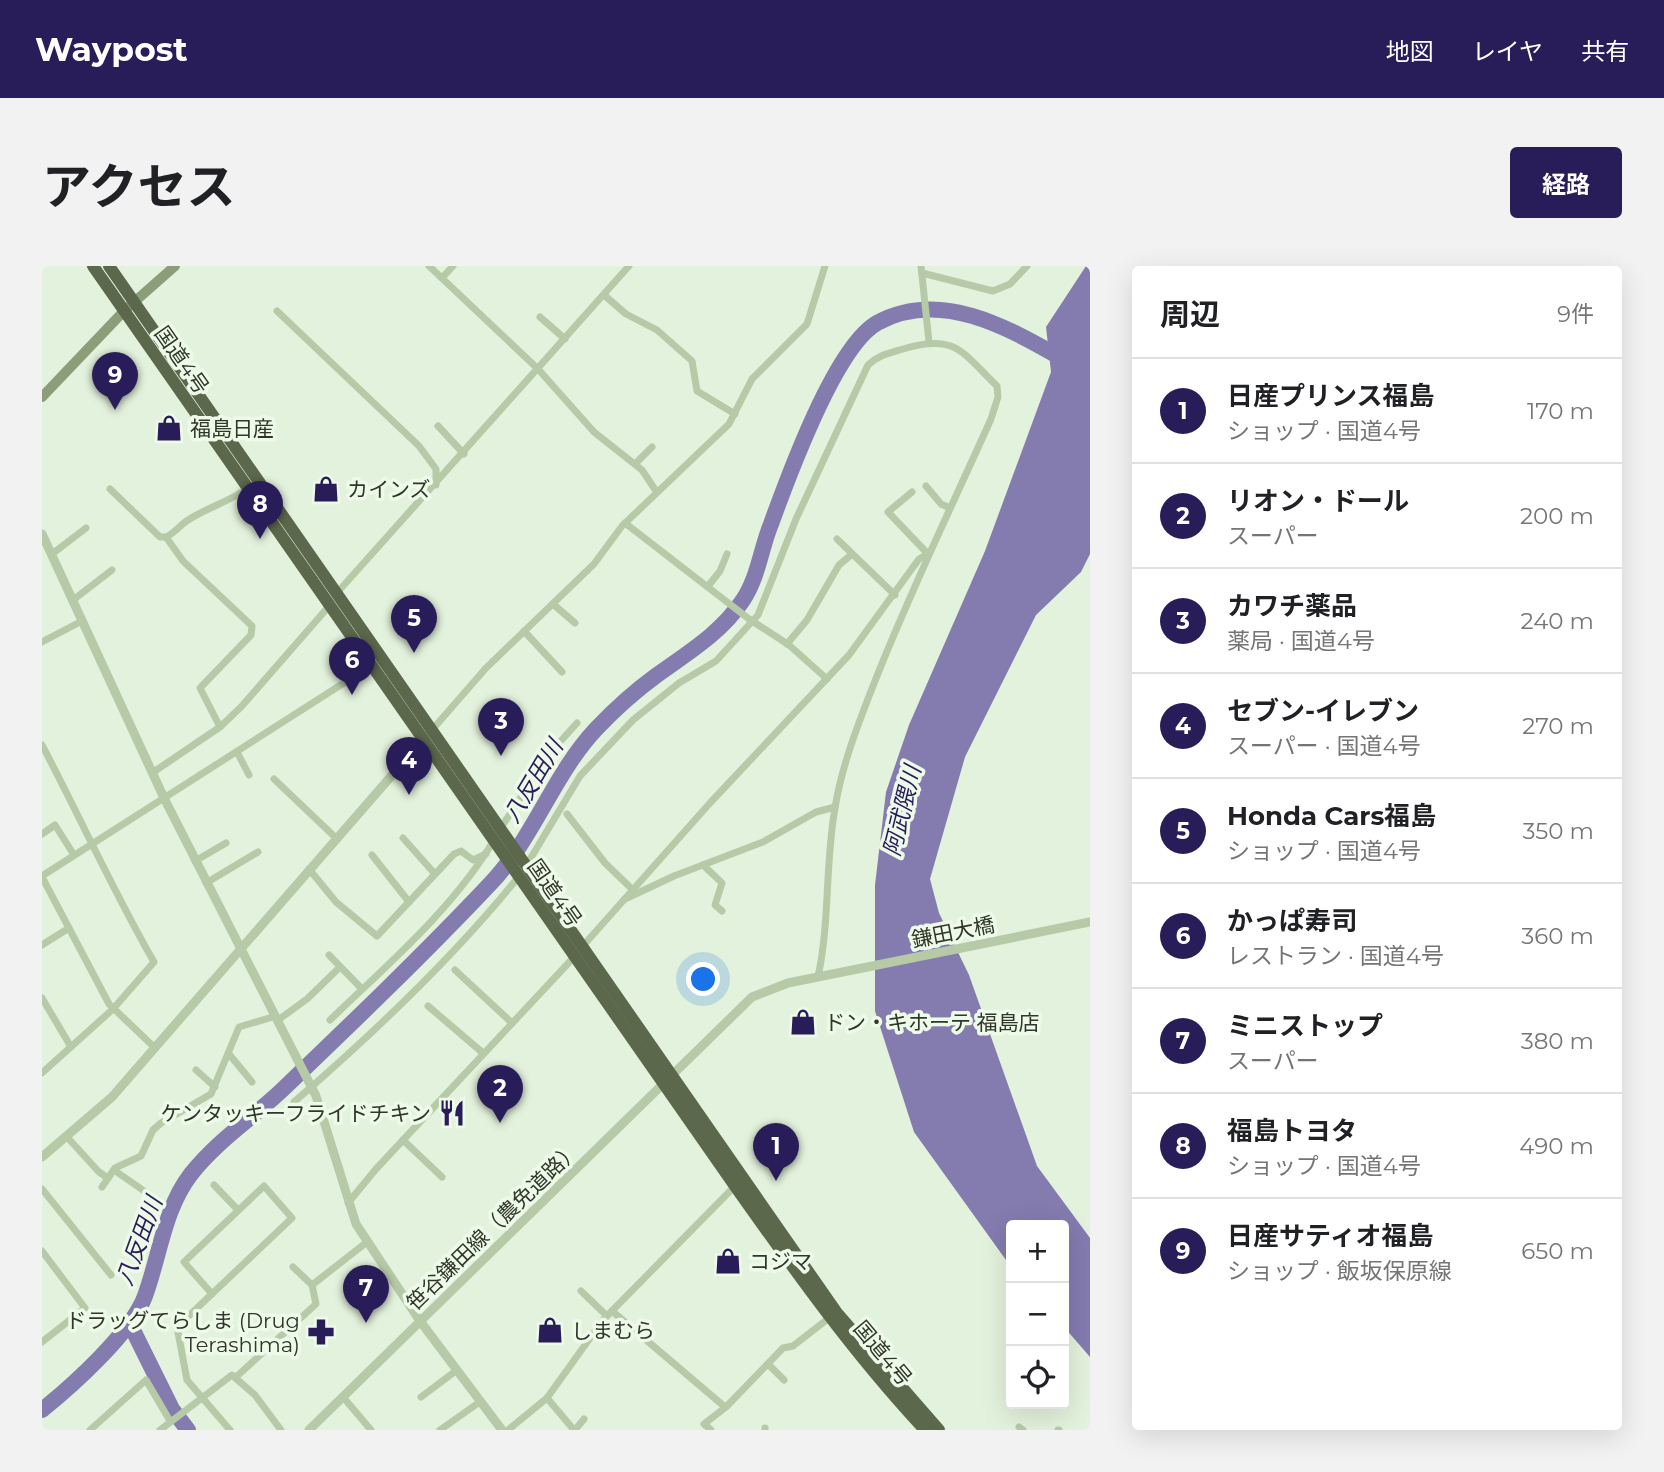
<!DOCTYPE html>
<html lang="ja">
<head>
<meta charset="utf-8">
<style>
  body { margin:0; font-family:Montserrat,"Noto Sans JP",sans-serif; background:#f2f2f2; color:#202124 }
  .controls { position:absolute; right:21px; bottom:21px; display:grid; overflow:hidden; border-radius:7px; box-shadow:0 7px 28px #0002 }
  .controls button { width:63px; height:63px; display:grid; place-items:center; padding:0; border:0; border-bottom:2px solid #e0e0e0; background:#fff; color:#202124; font:35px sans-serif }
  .you { position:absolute; left:662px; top:714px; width:24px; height:24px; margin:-18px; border:5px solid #fff; border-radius:50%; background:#1a73e8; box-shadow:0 0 0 10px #1a73e833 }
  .badge { display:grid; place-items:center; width:46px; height:46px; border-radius:50%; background:#291d59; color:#fff; font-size:23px; font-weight:700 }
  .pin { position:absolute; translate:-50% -58px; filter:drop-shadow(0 2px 4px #0008) }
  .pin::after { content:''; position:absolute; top:37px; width:24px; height:21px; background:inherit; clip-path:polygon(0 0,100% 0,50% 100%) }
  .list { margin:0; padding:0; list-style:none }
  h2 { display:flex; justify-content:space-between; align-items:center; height:91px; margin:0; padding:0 28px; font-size:30px }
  h2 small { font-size:23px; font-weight:400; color:#757577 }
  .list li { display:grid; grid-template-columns:46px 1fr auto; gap:21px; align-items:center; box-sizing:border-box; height:105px; padding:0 28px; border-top:2px solid #e0e0e0 }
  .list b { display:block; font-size:26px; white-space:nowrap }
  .list p { margin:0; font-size:23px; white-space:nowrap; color:#757577 }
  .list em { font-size:23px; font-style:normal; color:#757577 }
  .icon { flex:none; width:38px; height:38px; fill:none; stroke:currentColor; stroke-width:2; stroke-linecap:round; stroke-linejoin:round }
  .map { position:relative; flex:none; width:1048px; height:1164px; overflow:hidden; border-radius:7px }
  header { display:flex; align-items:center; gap:42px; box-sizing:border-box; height:98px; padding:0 35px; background:#291d59; color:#fff }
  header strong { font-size:33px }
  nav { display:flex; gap:38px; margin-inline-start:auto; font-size:24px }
  .intro { display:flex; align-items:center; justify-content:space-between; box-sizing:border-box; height:168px; padding:0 42px }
  h1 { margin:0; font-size:49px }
  .button { padding:18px 32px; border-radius:7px; background:#291d59; color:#fff; font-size:24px; font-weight:700 }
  main { display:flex; gap:42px; padding:0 42px }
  aside { flex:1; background:#fff; border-radius:7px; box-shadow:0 7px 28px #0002 }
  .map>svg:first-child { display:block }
</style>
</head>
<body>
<header>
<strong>Waypost</strong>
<nav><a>地図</a><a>レイヤ</a><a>共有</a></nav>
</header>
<div class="intro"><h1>アクセス</h1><a class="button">経路</a></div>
<main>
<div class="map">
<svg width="1048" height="1164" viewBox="0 0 1048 1164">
  <rect width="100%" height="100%" fill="#e3f2dc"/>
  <path fill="#847baf" d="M1044 0H1048V288L1039 306 994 349 923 491 888 613 897 647 927 709 995 900 1048 972V1091L1022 1061V959H969V1001L872 866 833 745V619L844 526 867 459 943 285 1009 106 1004 61Z"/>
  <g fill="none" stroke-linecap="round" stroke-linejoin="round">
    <g stroke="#847baf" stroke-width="16">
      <path d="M87 1056 130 1143 146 1164"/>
      <path d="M0 1144C30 1120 90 1066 103 1030 118 989 122 943 149 908 175 875 209 853 239 825 310 757 381 689 448 618 492 572 511 509 554 463 573 443 593 425 615 409 647 386 679 367 701 334 716 312 719 282 729 258 746 211 793 81 835 57 908 17 986 75 1048 108"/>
    </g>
    <g stroke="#b6caa8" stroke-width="7">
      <path d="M387 0 496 103 552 166 600 204 614 225"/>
      <path d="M879 0 887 76"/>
      <path d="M880 7 951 25 968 18 985 0"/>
      <path d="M400 12 411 0"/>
      <path d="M562 29 584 48 615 64 650 95 655 125 693 148"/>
      <path d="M235 45 377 180 394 203V219"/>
      <path d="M498 51 523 73"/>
      <path d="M396 160 422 188"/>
      <path d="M593 198 610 181"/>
      <path d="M884 220 899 238 908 242"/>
      <path d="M68 223 118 271H124C133 267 138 259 146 254 166 241 187 236 206 222"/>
      <path d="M583 257 707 353 747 379 785 413"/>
      <path d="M124 271 141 295 210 360 209 369 158 422 178 461"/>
      <path d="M795 273 853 329"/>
      <path d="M10 288 44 262"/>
      <path d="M667 319 678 305 685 288"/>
      <path d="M294 328 587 0"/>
      <path d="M31 334 70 304"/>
      <path d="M511 338 533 357"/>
      <path d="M482 365 520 406"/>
      <path d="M0 376 40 355"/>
      <path d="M745 378 765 354 797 299 809 289"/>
      <path d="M390 464 444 402 552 298 580 260 687 158 710 113 765 58 783 0"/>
      <path d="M0 479C38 551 71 625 112 696L71 743 0 807"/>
      <path d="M195 486 207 509"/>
      <path d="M110 507 178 461 199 441 288 339"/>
      <path d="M232 513 294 572"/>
      <path d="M525 548 563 597 591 624"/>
      <path d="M458 563 508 487 535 457"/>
      <path d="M0 568 13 559 32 589"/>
      <path d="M361 572 393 608"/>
      <path d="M330 589 367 636"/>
      <path d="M153 595 184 577"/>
      <path d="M661 599 680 617 673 639 680 645"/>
      <path d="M484 600 538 510 591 454 637 417 674 395 716 349 754 253 826 99C836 89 848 87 861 83 913 67 920 86 955 120L956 131 949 153C910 240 868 326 833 415 817 456 800 498 793 542 783 598 788 655 776 711"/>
      <path d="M267 603 294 636 335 670 412 588 419 585 431 594 444 588"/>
      <path d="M0 610 330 399"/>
      <path d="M0 611 67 738 113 782"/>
      <path d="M164 617 216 586"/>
      <path d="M583 633 632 610 721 576 774 546 793 541"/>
      <path d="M0 679 27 662"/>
      <path d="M540 681 668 537 807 389 877 293 886 288 846 246 870 226"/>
      <path d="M287 689 320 723"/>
      <path d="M413 704 470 757"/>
      <path d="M0 732 29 781"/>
      <path d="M386 740 441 787"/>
      <path d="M236 754 265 733 298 701"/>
      <path d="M288 754C345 699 411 643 452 574"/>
      <path d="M187 788 210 816"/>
      <path d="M154 804 173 821"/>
      <path d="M252 836C332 767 412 691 478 609"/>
      <path d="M25 871 57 906 66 912"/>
      <path d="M361 874 400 911"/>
      <path d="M72 904 115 934"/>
      <path d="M172 919 196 944"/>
      <path d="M60 921 73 902 99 890 111 864 119 857 169 828 197 761 234 750"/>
      <path d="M0 923 69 1009"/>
      <path d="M306 937 334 903 533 690"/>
      <path d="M0 985 43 1042 0 1076"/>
      <path d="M251 1001 270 1019"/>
      <path d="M539 1025 565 1050"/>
      <path d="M170 1028 142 996 222 920 250 952 135 1061 145 1114 188 1164"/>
      <path d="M570 1045 683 1141"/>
      <path d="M726 1098 742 1114"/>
      <path d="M194 1111 274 1038 270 1019 325 976"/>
      <path d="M301 1131 329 1164"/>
      <path d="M379 1131 415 1104"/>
      <path d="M505 1132 532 1164"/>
      <path d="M977 1161 981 1164"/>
      <path d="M48 1164 104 1114 128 1155"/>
      <path d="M118 1164 190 1109 213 1129 239 1164"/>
      <path d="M398 1164 439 1135"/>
      <path d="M466 1164 505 1132 561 1054 693 920"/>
      <path d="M533 1164 542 1153"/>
      <path d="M669 1164 662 1158 684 1141 741 1082 751 1080 787 1052"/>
      <path d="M723 1164V1162"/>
      <path d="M1016 1164H1017"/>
    </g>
    <g stroke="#b6caa8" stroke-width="9">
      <path d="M0 268 122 532 274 830 314 958 378 1055 460 1164"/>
      <path d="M0 891 70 831 385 469"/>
      <path d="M267 1164 710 731 746 717 1048 656"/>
    </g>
    <path stroke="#8c9e79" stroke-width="10" d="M0 131 82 45 133 0"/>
    <g stroke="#5c684c" stroke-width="12">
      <path d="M51 0 693 920C753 1005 812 1088 883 1164"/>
      <path d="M67 0 795 1047 897 1164"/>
    </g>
  </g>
  <defs>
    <g id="shop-bare" transform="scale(2.1)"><path d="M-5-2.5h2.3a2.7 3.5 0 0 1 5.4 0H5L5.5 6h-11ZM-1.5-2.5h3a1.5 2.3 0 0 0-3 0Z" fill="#291d59" stroke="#eefae9" stroke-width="2.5" paint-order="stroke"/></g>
    <g id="restaurant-bare" transform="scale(2.1)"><path d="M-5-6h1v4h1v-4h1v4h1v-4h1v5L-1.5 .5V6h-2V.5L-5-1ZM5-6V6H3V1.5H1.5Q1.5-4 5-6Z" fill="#291d59" stroke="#eefae9" stroke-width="2.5" paint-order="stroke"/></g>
    <g id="pharmacy-bare" transform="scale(2.1)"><path d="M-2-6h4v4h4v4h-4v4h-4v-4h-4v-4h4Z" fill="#291d59" stroke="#eefae9" stroke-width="2.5" paint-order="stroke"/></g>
  </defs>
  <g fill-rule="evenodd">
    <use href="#shop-bare" x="127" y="162"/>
    <use href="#shop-bare" x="284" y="223"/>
    <use href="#shop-bare" x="761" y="756"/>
    <use href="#restaurant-bare" x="410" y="847"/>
    <use href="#shop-bare" x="686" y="995"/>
    <use href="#shop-bare" x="508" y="1064"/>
    <use href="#pharmacy-bare" x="279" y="1066"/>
  </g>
  <g text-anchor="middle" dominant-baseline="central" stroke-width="7" stroke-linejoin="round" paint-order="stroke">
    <g font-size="21" fill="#303728" stroke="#eefae9">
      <text transform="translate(140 94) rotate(55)">国道4号</text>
      <text transform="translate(513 627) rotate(55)">国道4号</text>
      <text transform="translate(911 666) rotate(-11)">鎌田大橋</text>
      <text transform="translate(451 960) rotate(-44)">笹谷鎌田線（農免道路）</text>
      <text transform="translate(841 1087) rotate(50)">国道4号</text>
    </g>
    <g font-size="21" fill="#303728" stroke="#eefae9" text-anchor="start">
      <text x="148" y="162">福島日産</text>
      <text x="305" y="223">カインズ</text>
      <text x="782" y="756">ドン・キホーテ 福島店</text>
      <text x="389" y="847" text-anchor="end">ケンタッキーフライドチキン</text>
      <text x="707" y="995">コジマ</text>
      <text x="258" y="1054" text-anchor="end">ドラッグてらしま (Drug<tspan x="258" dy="24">Terashima)</tspan></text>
      <text x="529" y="1064">しまむら</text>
    </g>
    <g font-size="23" font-style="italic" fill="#291d59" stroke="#eefae9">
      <text transform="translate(491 515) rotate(-59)">八反田川</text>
      <text transform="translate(860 545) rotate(-76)">阿武隈川</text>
      <text transform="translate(97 975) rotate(-70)">八反田川</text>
    </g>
  </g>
</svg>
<div class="controls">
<button>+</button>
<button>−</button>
<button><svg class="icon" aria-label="locate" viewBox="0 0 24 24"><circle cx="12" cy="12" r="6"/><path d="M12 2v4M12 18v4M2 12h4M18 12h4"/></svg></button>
</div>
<div class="you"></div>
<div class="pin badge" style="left:734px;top:915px">1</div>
<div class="pin badge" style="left:458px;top:857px">2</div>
<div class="pin badge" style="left:459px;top:490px">3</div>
<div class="pin badge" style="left:367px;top:529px">4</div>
<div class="pin badge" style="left:372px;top:387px">5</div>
<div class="pin badge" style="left:310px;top:429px">6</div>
<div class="pin badge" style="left:324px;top:1057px">7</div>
<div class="pin badge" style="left:218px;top:273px">8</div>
<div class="pin badge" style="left:73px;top:144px">9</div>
</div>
<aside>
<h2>周辺<small>9件</small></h2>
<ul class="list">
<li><span class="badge">1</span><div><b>日産プリンス福島</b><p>ショップ · 国道4号</p></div><em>170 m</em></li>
<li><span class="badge">2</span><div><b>リオン・ドール</b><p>スーパー</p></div><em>200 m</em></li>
<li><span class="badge">3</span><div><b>カワチ薬品</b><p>薬局 · 国道4号</p></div><em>240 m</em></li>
<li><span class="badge">4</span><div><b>セブン-イレブン</b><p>スーパー · 国道4号</p></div><em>270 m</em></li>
<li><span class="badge">5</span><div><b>Honda Cars福島</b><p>ショップ · 国道4号</p></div><em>350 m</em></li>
<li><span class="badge">6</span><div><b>かっぱ寿司</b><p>レストラン · 国道4号</p></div><em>360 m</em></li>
<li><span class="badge">7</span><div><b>ミニストップ</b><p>スーパー</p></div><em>380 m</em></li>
<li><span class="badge">8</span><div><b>福島トヨタ</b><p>ショップ · 国道4号</p></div><em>490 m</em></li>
<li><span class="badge">9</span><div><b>日産サティオ福島</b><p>ショップ · 飯坂保原線</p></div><em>650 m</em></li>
</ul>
</aside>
</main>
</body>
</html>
